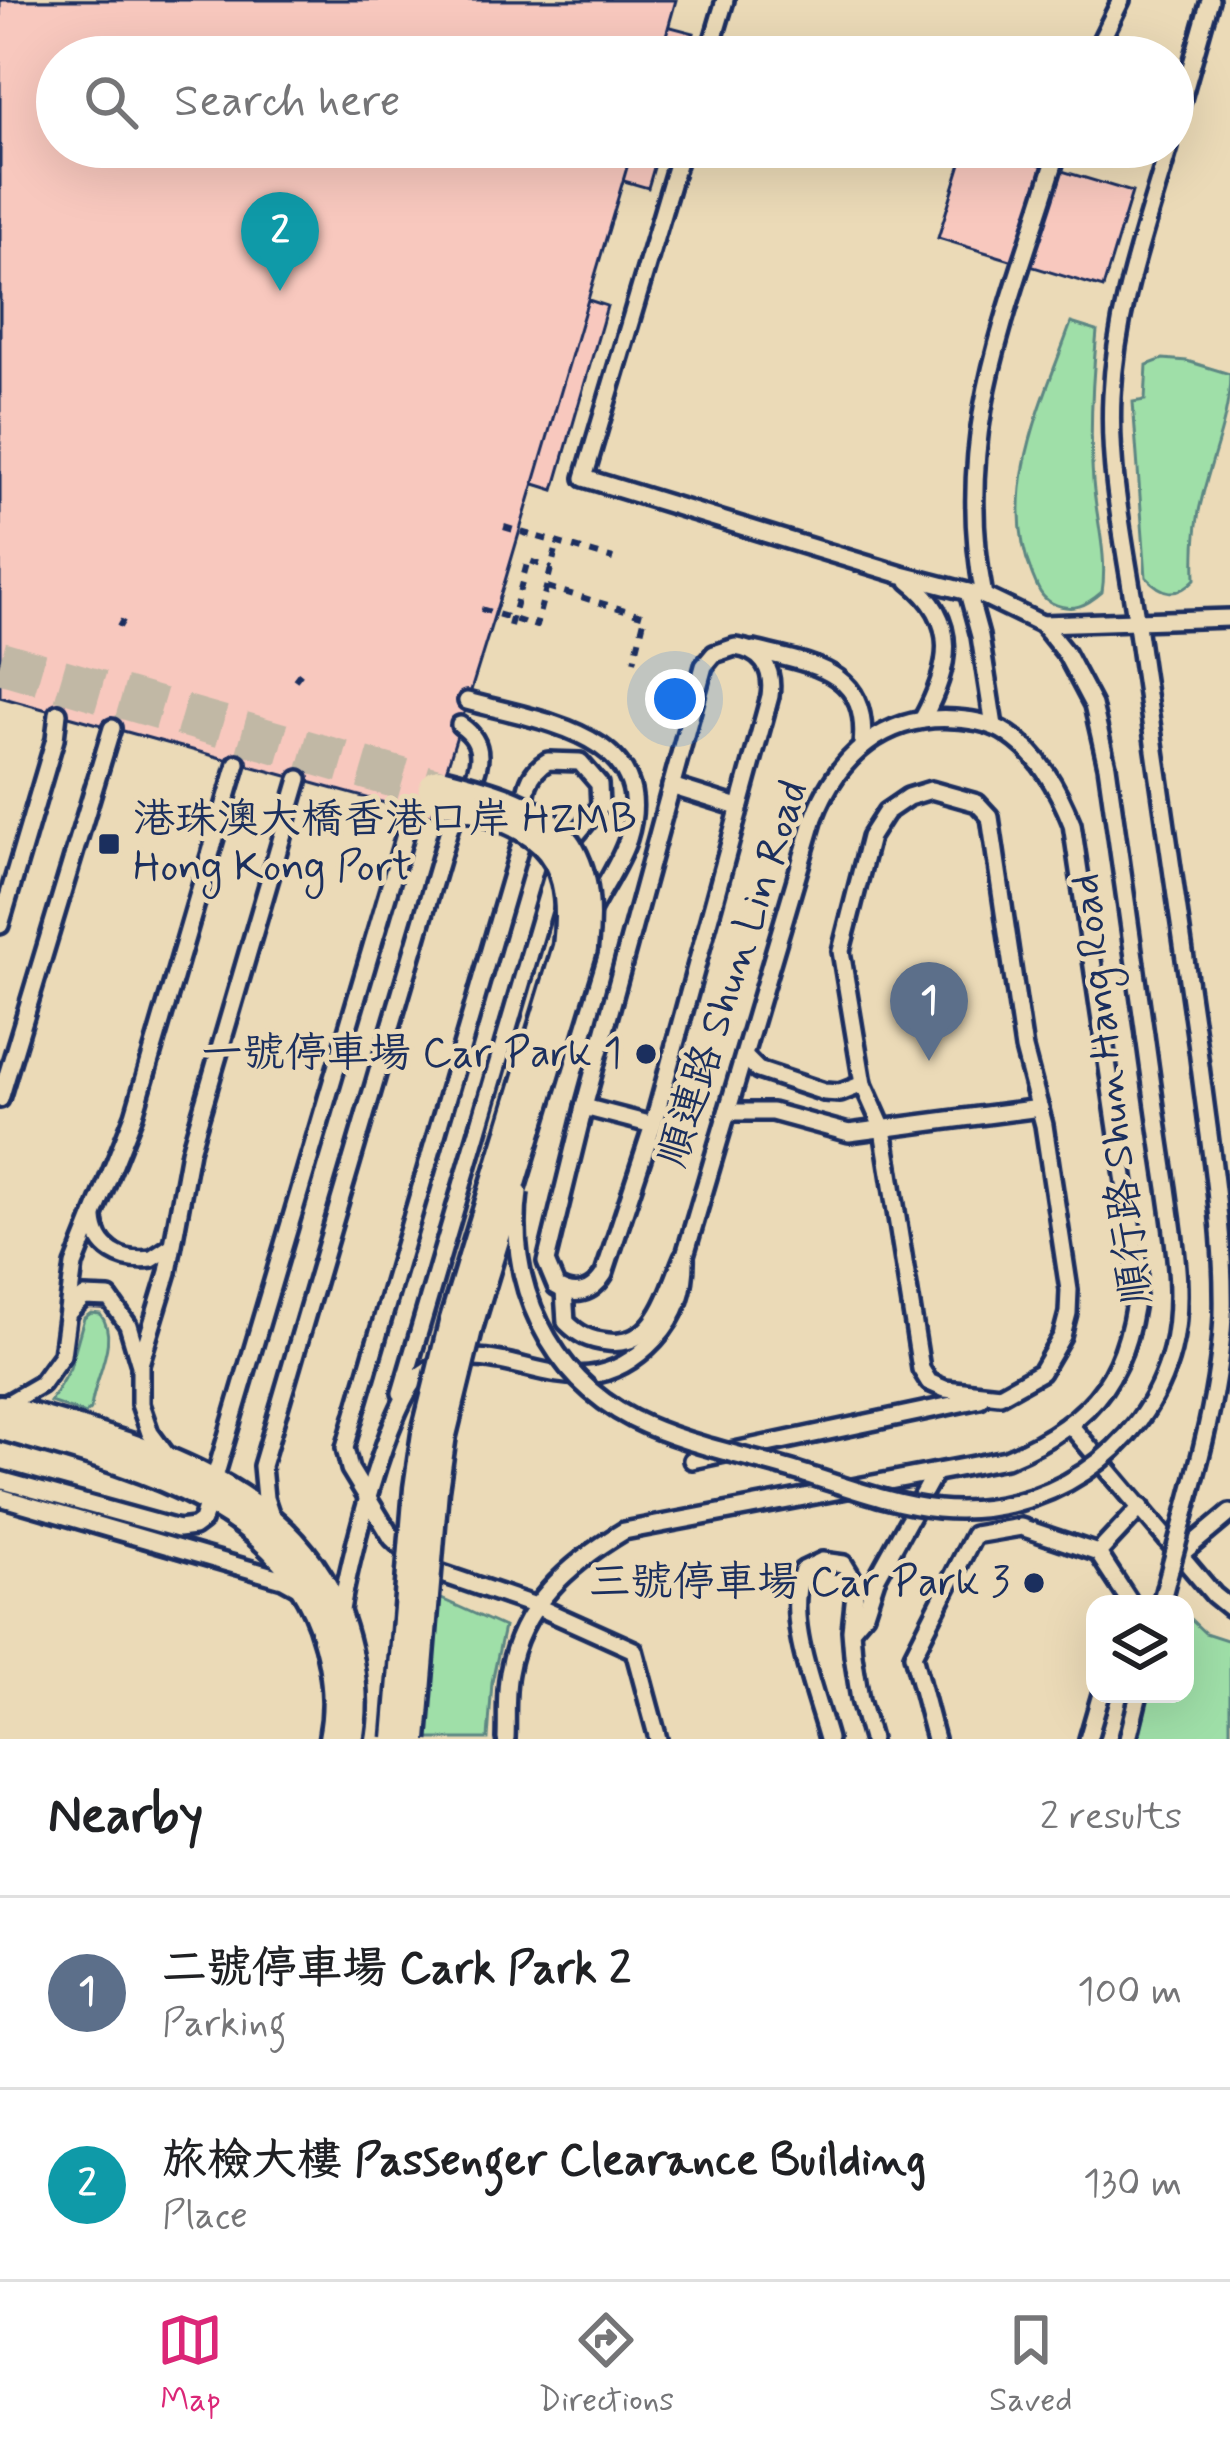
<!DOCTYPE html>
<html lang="en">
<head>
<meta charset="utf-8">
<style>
  body { margin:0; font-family:Mynerve,"LXGW WenKai TC",sans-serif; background:#f2f2f2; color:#202124 }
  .controls { position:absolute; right:36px; bottom:36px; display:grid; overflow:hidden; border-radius:24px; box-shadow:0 12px 48px #0002 }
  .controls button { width:108px; height:108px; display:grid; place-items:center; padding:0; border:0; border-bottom:3px solid #e0e0e0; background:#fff; color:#202124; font:60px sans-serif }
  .you { position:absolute; left:675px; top:699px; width:42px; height:42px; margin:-30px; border:9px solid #fff; border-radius:50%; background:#1a73e8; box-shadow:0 0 0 18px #1a73e833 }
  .badge { display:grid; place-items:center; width:78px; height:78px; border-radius:50%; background:#db2777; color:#fff; font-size:39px; font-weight:700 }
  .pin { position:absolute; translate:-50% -99px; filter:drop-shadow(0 3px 6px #0008) }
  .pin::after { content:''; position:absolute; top:63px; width:42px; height:36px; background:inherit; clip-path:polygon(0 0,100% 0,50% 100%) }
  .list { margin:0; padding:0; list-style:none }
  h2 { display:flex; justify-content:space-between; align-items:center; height:156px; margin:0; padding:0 48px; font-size:51px }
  h2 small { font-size:39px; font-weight:400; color:#757577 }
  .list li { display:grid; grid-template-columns:78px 1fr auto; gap:36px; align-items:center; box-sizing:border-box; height:192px; padding:0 48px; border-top:3px solid #e0e0e0 }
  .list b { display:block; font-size:45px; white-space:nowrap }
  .list p { margin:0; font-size:39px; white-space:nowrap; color:#757577 }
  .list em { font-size:39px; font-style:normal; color:#757577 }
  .icon { flex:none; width:66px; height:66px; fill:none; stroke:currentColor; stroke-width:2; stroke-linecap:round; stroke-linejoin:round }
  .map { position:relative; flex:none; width:1230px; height:1739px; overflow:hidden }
  .search { position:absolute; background:#fff; box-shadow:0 12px 48px #0002; left:36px; right:36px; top:36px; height:132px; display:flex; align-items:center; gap:30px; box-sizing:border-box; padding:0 42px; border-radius:66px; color:#757577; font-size:45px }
  .sheet { height:540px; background:#fff }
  nav { display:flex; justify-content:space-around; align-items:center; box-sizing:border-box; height:168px; border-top:3px solid #e0e0e0; background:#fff; font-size:33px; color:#757577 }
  nav a { display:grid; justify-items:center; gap:6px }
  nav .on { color:#db2777 }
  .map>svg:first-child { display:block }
</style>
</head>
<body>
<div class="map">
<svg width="1230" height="1739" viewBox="0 0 1230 1739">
  <rect width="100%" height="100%" fill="#ebdab7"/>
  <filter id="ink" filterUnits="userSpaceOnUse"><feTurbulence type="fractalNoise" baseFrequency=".00833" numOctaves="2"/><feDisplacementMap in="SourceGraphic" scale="24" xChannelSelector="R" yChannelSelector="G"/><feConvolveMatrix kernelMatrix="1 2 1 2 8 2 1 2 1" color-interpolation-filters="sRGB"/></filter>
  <g filter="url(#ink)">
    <g fill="#9fdfa8" stroke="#5d8783" stroke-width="3">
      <path d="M1071 323 1097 331C1092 382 1089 430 1093 481 1096 518 1108 556 1102 592 1087 605 1073 613 1052 603 1040 597 1037 586 1032 574 998 492 1043 402 1071 323Z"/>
      <path d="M1163 359 1187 361 1230 374C1230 416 1213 453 1203 494 1195 522 1194 550 1195 579 1177 598 1163 595 1146 577L1133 402 1145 400 1147 365Z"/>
      <path d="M91 1313 100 1314C121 1339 93 1380 91 1409L85 1414 50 1402 70 1368 84 1318Z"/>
      <path d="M417 1588 504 1627 492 1682 488 1739H403Z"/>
      <path d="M1185 1614 1205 1633 1230 1641V1739H1130L1142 1694H1185Z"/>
    </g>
    <g fill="#f8c8be" stroke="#1b2f5e" stroke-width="3">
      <path d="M0 0H609L606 10 694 33 687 57H57V147H660L648 188 548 159 512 275 607 306 554 490 467 463 433 571 0 440Z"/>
      <path d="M0 0H676L660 57H57V147H633L505 581 432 816 0 697Z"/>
      <path d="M966 147H982L1132 192 1103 288 938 238Z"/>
    </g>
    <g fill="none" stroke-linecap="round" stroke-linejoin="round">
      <path stroke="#c1b8a5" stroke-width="42" stroke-dasharray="42 21" stroke-linecap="butt" d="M0 662 440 790"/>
      <g stroke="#1b2f5e" stroke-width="24">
        <g id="lane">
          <path d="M708 57 725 0"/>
          <path d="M1093 57 1121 0"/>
          <path d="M1173 131 1210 0"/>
          <path d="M682 147 584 478 902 575 984 596"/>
          <path d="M1059 147C1012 305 951 427 984 596L1042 624 1066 654 1093 705 1107 766 1145 1035"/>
          <path d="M1169 147C1145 230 1116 309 1112 396 1108 477 1127 553 1138 632 1158 771 1178 910 1198 1049"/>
          <path d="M909 581C961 621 950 669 922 720"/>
          <path d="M968 592 980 636 994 726"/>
          <path d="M1042 624 1230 618"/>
          <path d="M735 647C762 650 774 669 770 696L653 1125 604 1274C592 1293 575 1298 556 1286L546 1262 584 1107 704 666 714 654Z"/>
          <path d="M754 650C811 664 870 670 862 745"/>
          <path d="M467 701C538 721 661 733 628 839 619 866 601 890 589 915"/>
          <path d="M671 786 738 807"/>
          <path d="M931 790 977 803 990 817 1024 1049 1044 1125 1069 1290 1068 1313 1062 1336 1041 1372 1000 1395 945 1389 929 1382 921 1369 883 1129 863 1084 841 951 870 837 886 812 908 797Z"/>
          <path d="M0 925 55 739 58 713"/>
          <path d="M744 1056 758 1070 824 1092 840 1093 863 1084"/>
          <path d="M0 1099 112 728"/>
          <path d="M584 1107 653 1125"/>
          <path d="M727 1112H772L849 1133 1040 1108"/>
          <path d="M94 1218C96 1250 122 1263 152 1259L172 1246"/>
          <path d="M564 1291 566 1322C579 1335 589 1340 608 1342 656 1348 668 1292 683 1257"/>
          <path d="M70 1311 84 1297 109 1298 128 1325 139 1362"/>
          <path d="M401 1393 556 865 566 847 600 806 599 784 580 762 548 761C517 779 528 810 522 840L345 1448 350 1469 392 1538 422 1567 536 1606 634 1650 658 1739"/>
          <path d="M3 1406 41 1384 62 1355 74 1265 134 1115 237 763"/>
          <path d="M1070 1425 1214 1595 1230 1608"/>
          <path d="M170 1460 150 1433 140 1404V1364L168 1272 190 1151 299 779"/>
          <path d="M692 1460 980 1399"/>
          <path d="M0 1480 178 1529 194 1527 202 1521 412 811"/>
          <path d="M0 1497 283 1579 301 1589"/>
          <path d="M272 1519 265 1498 262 1466 450 826C463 792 502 753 460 725"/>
          <path d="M1098 1553 1141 1507"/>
          <path d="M1181 1554 1230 1513"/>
          <path d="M340 1617C346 1572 389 1397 422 1374 500 1320 572 1428 655 1339 678 1314 686 1288 685 1255L814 818C837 756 886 714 955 719 974 720 992 723 1008 734 1040 755 1058 789 1072 824L1138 1271C1132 1370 1098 1421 1006 1459L624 1531C569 1564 520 1606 509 1673 505 1694 507 1718 506 1739"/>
          <path d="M853 1627 865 1613 876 1579 934 1474"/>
          <path d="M828 1739C815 1691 783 1617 803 1570L822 1561 844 1564 856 1584 851 1630 853 1655 860 1700 871 1739"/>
          <path d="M935 1739 913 1655 974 1535 1021 1527 1098 1553 1128 1599 1127 1604"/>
          <path d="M1088 1739 1101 1694"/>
          <path d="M1128 1739 1139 1694"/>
        </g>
      </g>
      <g stroke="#1b2f5e" stroke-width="51">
        <path id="secondary" d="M0 1417C124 1453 281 1486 330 1621 343 1659 349 1700 341 1739"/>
      </g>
      <g stroke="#1b2f5e" stroke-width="6" stroke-dasharray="9 9" stroke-linecap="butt">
        <path d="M504 527 613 559"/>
        <path d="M547 587 645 616 634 661"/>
        <path d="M510 626 528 560 552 569"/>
        <path d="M119 627 123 620"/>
        <path d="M295 680 302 671"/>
      </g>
      <use href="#lane" stroke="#ebdab7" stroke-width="15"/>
      <use href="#secondary" stroke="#ebdab7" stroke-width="42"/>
      <g stroke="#1b2f5e" stroke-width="24" stroke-linecap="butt">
        <g id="lane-bridge">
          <path d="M519 1192C507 1284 549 1376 633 1419 681 1443 738 1454 789 1469 837 1483 887 1504 938 1509 1042 1519 1146 1454 1172 1350 1185 1296 1174 1241 1167 1188 1159 1137 1152 1086 1145 1035"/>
          <path d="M1161 1604C1184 1511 1219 1412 1223 1315 1225 1227 1208 1136 1198 1049"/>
        </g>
      </g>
      <g stroke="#1b2f5e" stroke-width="51" stroke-linecap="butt">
        <path id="secondary-bridge" d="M405 1739 426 1489 434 1434 461 1324 575 948C588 836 538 815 440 790"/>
      </g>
      <path stroke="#1b2f5e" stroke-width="6" stroke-dasharray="9 9" stroke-linecap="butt" d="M481 609 536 626 558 542"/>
      <use href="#lane-bridge" stroke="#ebdab7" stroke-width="15"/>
      <use href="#secondary-bridge" stroke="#ebdab7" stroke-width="42"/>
    </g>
  </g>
  <g fill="#1b2f5e" stroke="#ebdab7" stroke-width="4.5">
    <rect x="97" y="832" width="24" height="24" rx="6"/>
    <circle cx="646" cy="1054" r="12"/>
    <circle cx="1034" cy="1583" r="12"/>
  </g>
  <g text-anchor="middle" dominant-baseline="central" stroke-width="10" stroke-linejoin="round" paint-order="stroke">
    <g font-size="42" fill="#1b2f5e" stroke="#ebdab7" text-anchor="end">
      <text x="133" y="820" text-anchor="start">港珠澳大橋香港口岸 HZMB<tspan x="133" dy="48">Hong Kong Port</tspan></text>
      <text x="622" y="1054">一號停車場 Car Park 1</text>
      <text x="1010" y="1583">三號停車場 Car Park 3</text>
    </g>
    <g font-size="42" fill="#1b2f5e" stroke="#ebdab7">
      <text transform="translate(734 974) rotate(-72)">順連路 Shun Lin Road</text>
      <text transform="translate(1112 1089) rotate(-97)">順行路 Shun Hang Road</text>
    </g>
  </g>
</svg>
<div class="controls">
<button><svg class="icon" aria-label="layers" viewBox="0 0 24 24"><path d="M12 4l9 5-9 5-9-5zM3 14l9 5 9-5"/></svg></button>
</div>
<div class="you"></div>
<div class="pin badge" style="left:929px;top:1061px;background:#5c6f8a">1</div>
<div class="pin badge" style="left:280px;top:291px;background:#0f9aa8">2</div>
<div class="search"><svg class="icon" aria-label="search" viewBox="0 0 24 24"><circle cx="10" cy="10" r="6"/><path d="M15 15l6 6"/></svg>Search here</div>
</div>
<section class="sheet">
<h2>Nearby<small>2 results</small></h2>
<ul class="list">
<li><span class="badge" style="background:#5c6f8a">1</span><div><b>二號停車場 Cark Park 2</b><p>Parking</p></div><em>100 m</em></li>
<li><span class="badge" style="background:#0f9aa8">2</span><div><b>旅檢大樓 Passenger Clearance Building</b><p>Place</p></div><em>130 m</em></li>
</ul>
</section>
<nav>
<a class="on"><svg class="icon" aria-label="map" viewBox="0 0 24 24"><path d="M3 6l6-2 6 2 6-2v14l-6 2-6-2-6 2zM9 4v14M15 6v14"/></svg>Map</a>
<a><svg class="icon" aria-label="directions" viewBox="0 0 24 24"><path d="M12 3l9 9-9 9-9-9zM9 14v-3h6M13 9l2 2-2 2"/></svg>Directions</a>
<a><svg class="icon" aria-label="saved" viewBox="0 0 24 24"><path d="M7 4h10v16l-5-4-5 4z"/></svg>Saved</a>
</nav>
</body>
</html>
